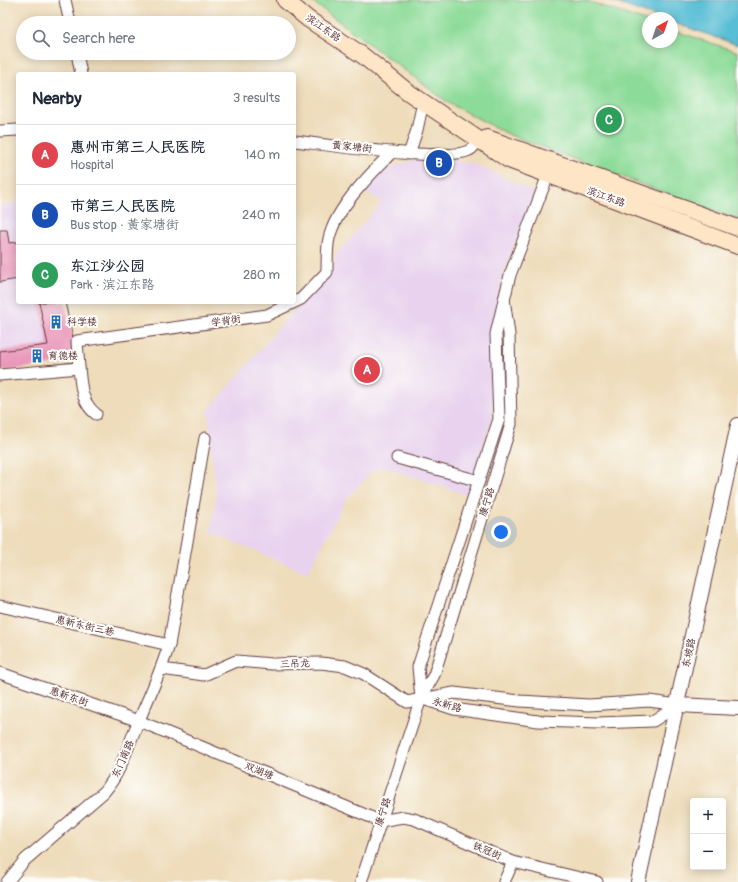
<!DOCTYPE html>
<html lang="en">
<head>
<meta charset="utf-8">
<style>
  body { margin:0; font-family:Pangolin,"LXGW WenKai TC",sans-serif; background:#f6f6f7; color:#1f2937 }
  .controls { position:absolute; right:12px; bottom:12px; display:grid; overflow:hidden; border-radius:4px; box-shadow:0 2px 10px #0003 }
  .controls button { width:36px; height:36px; display:grid; place-items:center; padding:0; border:0; border-bottom:1px solid #e0e1e3; background:#fff; color:#1f2937; font:20px sans-serif }
  .compass { position:absolute; left:642px; top:12px; width:36px; height:36px; border-radius:50%; background:#fff; box-shadow:0 2px 10px #0003; rotate:40deg }
  .you { position:absolute; left:501px; top:532px; width:14px; height:14px; margin:-10px; border:3px solid #fff; border-radius:50%; background:#1a73e8; box-shadow:0 0 0 6px #1a73e833 }
  .badge { display:grid; place-items:center; width:26px; height:26px; border-radius:50%; background:#d93025; color:#fff; font-size:13px; font-weight:700 }
  .pin { position:absolute; translate:-50% -50%; border:2px solid #fff; box-shadow:0 1px 4px #0006 }
  .list { margin:0; padding:0; list-style:none }
  h2 { display:flex; justify-content:space-between; align-items:center; height:52px; margin:0; padding:0 16px; font-size:17px }
  h2 small { font-size:13px; font-weight:400; color:#747a83 }
  .list li { display:grid; grid-template-columns:26px 1fr auto; gap:12px; align-items:center; box-sizing:border-box; height:60px; padding:0 16px; border-top:1px solid #e0e1e3 }
  .list b { display:block; font-size:15px; white-space:nowrap }
  .list p { margin:0; font-size:13px; white-space:nowrap; color:#747a83 }
  .list em { font-size:13px; font-style:normal; color:#747a83 }
  .icon { flex:none; width:22px; height:22px; fill:none; stroke:currentColor; stroke-width:2; stroke-linecap:round; stroke-linejoin:round }
  .map { position:relative; flex:none; width:738px; height:882px; overflow:hidden }
  .search { position:absolute; background:#fff; box-shadow:0 2px 10px #0003; left:16px; top:16px; width:280px; height:44px; display:flex; align-items:center; gap:10px; box-sizing:border-box; padding:0 14px; border-radius:22px; color:#747a83; font-size:15px }
  .panel { position:absolute; background:#fff; box-shadow:0 2px 10px #0003; left:16px; top:72px; width:280px; height:232px; border-radius:4px }
  .map>svg:first-child { display:block }
</style>
</head>
<body>
<div class="map">
<svg width="738" height="882" viewBox="0 0 738 882">
  <rect width="100%" height="100%" fill="#fdfcf7"/>
  <filter id="ink" filterUnits="userSpaceOnUse"><feTurbulence type="fractalNoise" baseFrequency=".025" numOctaves="2"/><feDisplacementMap in="SourceGraphic" scale="8" xChannelSelector="R" yChannelSelector="G"/><feConvolveMatrix kernelMatrix="1 2 1 2 8 2 1 2 1" color-interpolation-filters="sRGB"/></filter>
  <filter id="wash" filterUnits="userSpaceOnUse"><feTurbulence type="fractalNoise" baseFrequency=".012" numOctaves="4" result="noise"/><feDisplacementMap in="SourceGraphic" scale="16" xChannelSelector="R" yChannelSelector="G"/><feGaussianBlur stdDeviation="0.9" result="paint"/><feColorMatrix in="noise" values="0 0 0 0 0 0 0 0 0 0 0 0 0 0 0 0 0 1.4 0 .05"/><feComposite in="paint" operator="in"/></filter>
  <g filter="url(#wash)">
    <rect width="100%" height="100%" fill="#eedcba"/>
    <g fill="#e8d2ee">
      <path d="M423 158 473 163 534 192 503 275 492 329V418L467 495 384 467 373 471 346 499 308 573 211 533 216 497 208 411 294 310 304 302 332 272 336 255 382 202 363 190 374 177 397 165Z"/>
      <path d="M18 202V302H65L74 342 0 371V206Z"/>
    </g>
    <path fill="#8ddb99" stroke="#6c7d62" d="M310 0H584L648 22V42H672V30L738 52V220L510 135 450 104Z"/>
    <path fill="#58bed6" stroke="#516e80" d="M608 0H738V45L672 22V18H660Z"/>
    <g id="blocks">
      <g fill="#ea97ba">
        <path d="M0 230H7L9 243 18 242V279L0 282Z"/>
        <path d="M39 302H65L74 342 75 362 0 371V351L48 345Z"/>
      </g>
    </g>
  </g>
  <g filter="url(#ink)">
    <use href="#blocks" fill-opacity="0" stroke="#633b40" stroke-width="1"/>
    <g fill="none" stroke-linecap="round" stroke-linejoin="round">
      <g stroke="#633b40" stroke-width="13">
        <g id="minor">
          <path d="M65 0 70 23"/>
          <path d="M77 53 81 74"/>
          <path d="M0 131 18 130"/>
          <path d="M294 141C322 144 454 164 471 149 474 147 476 142 478 139"/>
          <path d="M409 154 417 130 423 102"/>
          <path d="M79 368C81 386 81 402 96 414"/>
          <path d="M0 375 79 368 77 341 267 315 301 299 327 272C327 263 327 254 328 244 332 211 370 175 392 152"/>
          <path d="M397 458 479 481"/>
          <path d="M0 606 169 645"/>
          <path d="M162 669 204 675 236 661 272 664 321 663 345 666 364 674 407 702 454 693 520 701 589 705 649 701 678 705"/>
          <path d="M0 673 139 721 380 821 403 817 414 819 513 862 597 882"/>
          <path d="M421 698 418 667 499 419 496 334 510 275 548 175"/>
          <path d="M423 699 454 709 538 721 598 723 653 721 678 705"/>
          <path d="M7 882 25 860 104 792C122 771 128 745 139 720 150 695 161 671 169 645L205 438"/>
          <path d="M361 882 421 698 434 675 511 424 509 334 504 299"/>
          <path d="M504 882 513 862"/>
        </g>
      </g>
      <g stroke="#633b40" stroke-width="16">
        <g id="tertiary">
          <path d="M678 705 738 708"/>
          <path d="M638 882 738 425"/>
        </g>
      </g>
      <g stroke="#633b40" stroke-width="18">
        <g id="secondary">
          <path d="M285 0 308 19 362 55 408 92 509 160 738 246"/>
          <path d="M487 138 738 228"/>
        </g>
      </g>
      <use href="#minor" stroke="#fff" stroke-width="11"/>
      <use href="#tertiary" stroke="#fff" stroke-width="14"/>
      <use href="#secondary" stroke="#fde5c5" stroke-width="16"/>
    </g>
  </g>
  <defs>
    <g id="building-bare" transform="scale(1.08)"><path d="M-4-6H4V6H1V3H-1V6H-4ZM-2.5-4.3h1.7v1.8h-1.7ZM.8-4.3h1.7v1.8H.8ZM-2.5-1h1.7V.8h-1.7ZM.8-1h1.7V.8H.8Z" fill="#1f6fb2" stroke="#fdfcf7" stroke-width="2.5" paint-order="stroke"/></g>
  </defs>
  <g fill-rule="evenodd">
    <use href="#building-bare" x="56" y="322"/>
    <use href="#building-bare" x="37" y="356"/>
  </g>
  <g text-anchor="middle" dominant-baseline="central" stroke-width="4" stroke-linejoin="round" paint-order="stroke">
    <g font-size="10" fill="#4a1f2b" stroke="#fdfcf7">
      <text transform="translate(323 28) rotate(35)">滨江东路</text>
      <text transform="translate(352 147) rotate(6)">黄家塘街</text>
      <text transform="translate(606 197) rotate(20)">滨江东路</text>
      <text transform="translate(226 321) rotate(-8)">学背街</text>
      <text transform="translate(487 502) rotate(-73)">康宁路</text>
      <text transform="translate(85 626) rotate(13)">惠新东街三巷</text>
      <text transform="translate(689 653) rotate(-78)">东坡路</text>
      <text transform="translate(295 664) rotate(-2)">三吊龙</text>
      <text transform="translate(69 697) rotate(19)">惠新东街</text>
      <text transform="translate(447 705) rotate(16)">永新路</text>
      <text transform="translate(123 759) rotate(-66)">东门南路</text>
      <text transform="translate(259 771) rotate(22)">双湖塘</text>
      <text transform="translate(383 812) rotate(-72)">康宁路</text>
      <text transform="translate(487 851) rotate(23)">铁冠街</text>
    </g>
    <g font-size="10" fill="#4a1f2b" stroke="#fdfcf7" text-anchor="start">
      <text x="67" y="322">科学楼</text>
      <text x="48" y="356">育德楼</text>
    </g>
  </g>
</svg>
<div class="controls">
<button>+</button>
<button>−</button>
</div>
<svg class="compass" viewBox="-18 -18 36 36"><path d="M0-13l5 13h-10z" fill="#e53935"/><path d="M0 13l5-13h-10z" fill="#747a83"/></svg>
<div class="you"></div>
<div class="pin badge" style="left:367px;top:370px;background:#e0444e">A</div>
<div class="pin badge" style="left:439px;top:163px;background:#1a4fb4">B</div>
<div class="pin badge" style="left:609px;top:120px;background:#2e9e5b">C</div>
<div class="search"><svg class="icon" aria-label="search" viewBox="0 0 24 24"><circle cx="10" cy="10" r="6"/><path d="M15 15l6 6"/></svg>Search here</div>
<section class="panel">
<h2>Nearby<small>3 results</small></h2>
<ul class="list">
<li><span class="badge" style="background:#e0444e">A</span><div><b>惠州市第三人民医院</b><p>Hospital</p></div><em>140 m</em></li>
<li><span class="badge" style="background:#1a4fb4">B</span><div><b>市第三人民医院</b><p>Bus stop · 黄家塘街</p></div><em>240 m</em></li>
<li><span class="badge" style="background:#2e9e5b">C</span><div><b>东江沙公园</b><p>Park · 滨江东路</p></div><em>280 m</em></li>
</ul>
</section>
</div>
</body>
</html>
